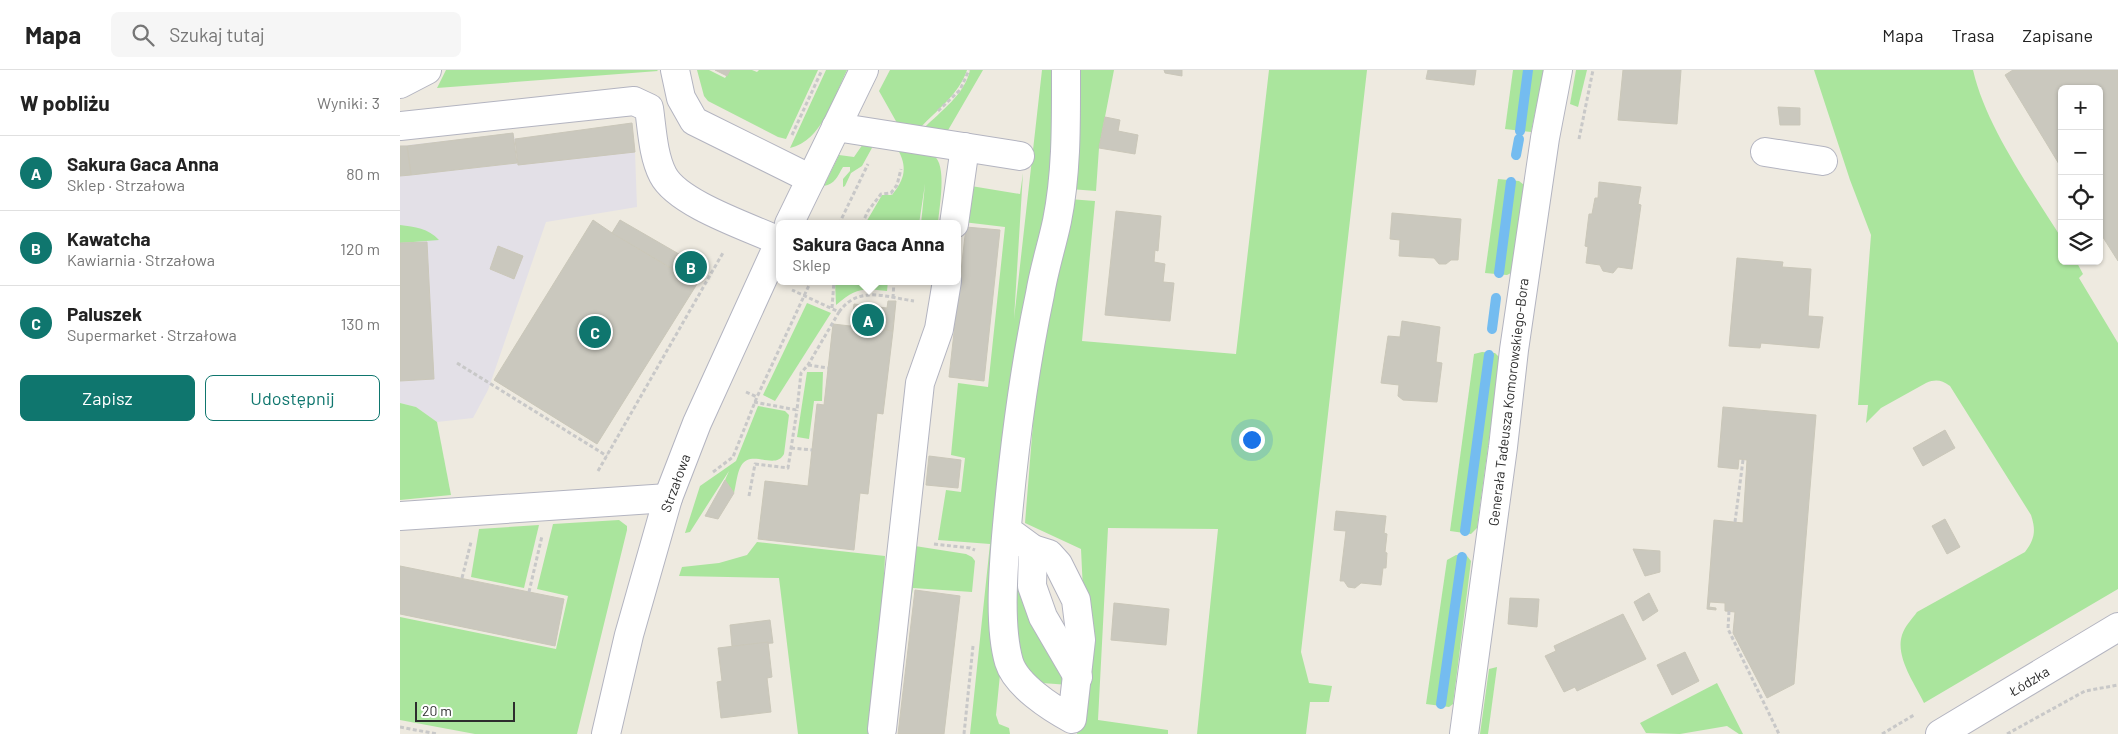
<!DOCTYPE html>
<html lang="pl">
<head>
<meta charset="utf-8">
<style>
  body { margin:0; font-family:Barlow,sans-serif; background:#f6f6f6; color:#222 }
  .controls { position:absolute; right:15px; top:15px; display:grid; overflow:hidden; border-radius:8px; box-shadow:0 1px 4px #0004 }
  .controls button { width:45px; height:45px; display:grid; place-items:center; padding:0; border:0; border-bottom:1px solid #e0e0e0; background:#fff; color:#222; font:25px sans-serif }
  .scale { position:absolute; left:15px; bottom:12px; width:100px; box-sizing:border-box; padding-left:5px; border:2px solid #2d2d2d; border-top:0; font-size:14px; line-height:18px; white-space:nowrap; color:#2d2d2d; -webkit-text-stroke:4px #fff; paint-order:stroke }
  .you { position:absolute; left:851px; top:369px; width:18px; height:18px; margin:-12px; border:4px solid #fff; border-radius:50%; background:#1a73e8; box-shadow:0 0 0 8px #1a73e833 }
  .badge { display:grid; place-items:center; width:32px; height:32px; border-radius:50%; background:#0f766e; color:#fff; font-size:16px; font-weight:700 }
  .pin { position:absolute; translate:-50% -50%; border:2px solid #fff; box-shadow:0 1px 5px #0006 }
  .popup { position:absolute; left:376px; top:150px; width:185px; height:65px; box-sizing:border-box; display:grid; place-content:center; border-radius:8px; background:#fff; filter:drop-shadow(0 1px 4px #0005); font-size:16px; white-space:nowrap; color:#767676 }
  .popup b { font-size:19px; color:#222 }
  .popup::after { content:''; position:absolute; left:50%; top:100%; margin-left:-10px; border:10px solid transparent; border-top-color:#fff }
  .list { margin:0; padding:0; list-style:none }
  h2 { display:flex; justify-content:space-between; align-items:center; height:65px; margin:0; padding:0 20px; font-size:21px }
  h2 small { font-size:16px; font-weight:400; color:#767676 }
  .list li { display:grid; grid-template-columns:32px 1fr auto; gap:15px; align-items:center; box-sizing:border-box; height:75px; padding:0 20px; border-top:1px solid #e0e0e0 }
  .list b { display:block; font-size:19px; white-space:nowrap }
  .list p { margin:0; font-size:16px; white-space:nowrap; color:#767676 }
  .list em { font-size:16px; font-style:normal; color:#767676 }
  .actions { display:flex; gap:10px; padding:15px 20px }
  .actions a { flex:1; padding:11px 0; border:1px solid #0f766e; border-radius:8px; text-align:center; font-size:18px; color:#0f766e }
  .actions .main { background:#0f766e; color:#fff }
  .icon { flex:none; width:28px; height:28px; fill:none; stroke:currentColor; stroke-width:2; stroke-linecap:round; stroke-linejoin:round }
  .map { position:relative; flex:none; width:1718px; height:664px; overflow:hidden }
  header { display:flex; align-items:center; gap:30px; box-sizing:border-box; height:70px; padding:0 25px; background:#fff; border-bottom:1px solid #e0e0e0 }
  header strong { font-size:24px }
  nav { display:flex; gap:28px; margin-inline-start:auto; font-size:18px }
  .search { width:350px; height:45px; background:#f6f6f6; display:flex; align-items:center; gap:12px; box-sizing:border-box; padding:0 18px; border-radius:8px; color:#767676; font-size:19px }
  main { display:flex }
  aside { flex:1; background:#fff }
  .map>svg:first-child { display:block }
</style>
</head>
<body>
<header>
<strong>Mapa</strong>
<div class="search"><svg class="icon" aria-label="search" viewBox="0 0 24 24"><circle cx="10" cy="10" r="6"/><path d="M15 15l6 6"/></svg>Szukaj tutaj</div>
<nav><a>Mapa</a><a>Trasa</a><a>Zapisane</a></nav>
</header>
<main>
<aside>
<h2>W pobliżu<small>Wyniki: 3</small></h2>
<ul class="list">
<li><span class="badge">A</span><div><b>Sakura Gaca Anna</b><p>Sklep · Strzałowa</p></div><em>80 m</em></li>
<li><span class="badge">B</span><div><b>Kawatcha</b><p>Kawiarnia · Strzałowa</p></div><em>120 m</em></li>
<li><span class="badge">C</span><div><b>Paluszek</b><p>Supermarket · Strzałowa</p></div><em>130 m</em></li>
</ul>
<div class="actions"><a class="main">Zapisz</a><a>Udostępnij</a></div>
</aside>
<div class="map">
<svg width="1718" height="664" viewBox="0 0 1718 664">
  <rect width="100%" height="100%" fill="#eeeae0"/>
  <path fill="#e3e0e7" d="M232 53 235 82 237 137 146 152 88 320 73 348 37 352 16 337 0 333V76L113 63 115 69Z"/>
  <g fill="#aae59d">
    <path d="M46 0H257L258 1 37 18Z"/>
    <path d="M297 0H309L325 8 330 0H352L357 2 359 0H418L386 69 378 67 308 31 304 26Z"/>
    <path d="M426 0H447C434 27 422 71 390 78Z"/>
    <path d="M490 0H567C559 24 537 40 520 58L497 53 479 21Z"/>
    <path d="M570 0H583L547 62 524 58C541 41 565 24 570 0Z"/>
    <path d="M642 0H660L596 645 599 654 609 658 610 664H570L590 474 538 470 546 420 561 422 565 388 551 385 558 313 588 317 605 157 563 152 571 116 620 124 623 103 614 249Z"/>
    <path d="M673 0H714L699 78 696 121 670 119Z"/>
    <path d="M869 0H967L901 582 909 613 932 616 929 632H910L906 664H797L818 459 708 458 698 650 768 660V664H677L683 616 642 613 631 608 619 589 613 478 623 489 625 525 686 584 681 479 625 453 640 266 669 129 695 131 682 271 836 284Z"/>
    <path d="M1113 0H1144L1131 62 1105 59Z"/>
    <path d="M1176 0H1187L1178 37 1170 34Z"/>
    <path d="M1414 0H1573C1586 57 1631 119 1662 169V191H1676L1683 204 1679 208 1718 273V519L1524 633C1515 614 1495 587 1502 565 1505 556 1512 549 1517 542L1625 482C1635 469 1636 460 1631 445L1550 316C1541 310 1536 309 1526 313L1481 338 1466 353 1468 335H1458L1471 165 1450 110Z"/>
    <path d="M463 74 473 76 462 96 451 103 445 116 443 117V109L450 101V97H443C437 107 435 114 424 116L439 85 454 87Z"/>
    <path d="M497 78C506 80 525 81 533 85 548 94 539 138 538 154H521L525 114 519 154H465L482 125H492C505 109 508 97 497 78Z"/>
    <path d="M1098 109 1119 111 1124 115 1111 203 1107 205 1085 203Z"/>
    <path d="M0 155C15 157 28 158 39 170L0 173Z"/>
    <path d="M435 211H488L487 221C462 218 456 218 436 235Z"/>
    <path d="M407 233 431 243 375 331 363 325Z"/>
    <path d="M1082 282 1095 283 1100 288 1077 458 1071 464 1050 461 1074 284Z"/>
    <path d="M407 302H423L422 331H414L409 369 397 367Z"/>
    <path d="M0 333 16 337 37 352 51 425 0 430Z"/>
    <path d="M358 336 385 341 389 345 384 384C375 401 351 378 341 396 337 403 336 415 334 423L325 410 329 401 290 462 285 463 300 416 336 391Z"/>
    <path d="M219 450 227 456V460L177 664H75L0 650V547L156 579 168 526 137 519 153 454Z"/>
    <path d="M139 455 124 518 71 507 79 459Z"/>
    <path d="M357 472 485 486 484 508 489 509C480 563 468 609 480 664H398L379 508 279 506 282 497 319 493 347 485Z"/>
    <path d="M515 476 566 484 572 487 575 491 572 522 513 518 508 549Z"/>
    <path d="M1056 485 1067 486 1071 491 1053 634 1049 637 1026 634 1047 490Z"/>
    <path d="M1097 597 1088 664H1080L1089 599Z"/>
    <path d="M1317 613 1343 664H1339L1327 656 1280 664 1246 663 1240 653Z"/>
  </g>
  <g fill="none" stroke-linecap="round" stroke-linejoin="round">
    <g stroke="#74bcf0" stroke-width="10">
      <path d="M1120 61 1128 0"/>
      <path d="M1116 85 1119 69"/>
      <path d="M1099 203 1111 112"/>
      <path d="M1092 259 1096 228"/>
      <path d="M1065 461 1089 285"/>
      <path d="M1041 634 1062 487"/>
    </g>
  </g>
  <g fill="#cac8be" stroke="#cac7b9">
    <path d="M315 0H330L327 6Z"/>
    <path d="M764 0H782V6L765 3Z"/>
    <path d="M1028 0H1076L1074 15 1026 9Z"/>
    <path d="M1223 0H1281L1277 54 1218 50Z"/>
    <path d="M1613 0H1718V191L1699 161V19H1662V99L1605 5Z"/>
    <path d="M1378 37 1400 38V55H1380Z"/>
    <path d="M705 47 720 50 718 61 738 65 735 84 699 78Z"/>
    <path d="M232 53 235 82 118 95 115 69Z"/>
    <path d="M113 63 117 93 11 105 7 76Z"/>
    <path d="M0 76H7L11 105 0 106Z"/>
    <path d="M1199 112 1241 117 1238 134 1241 135 1232 199 1218 197 1213 203 1203 201 1200 195 1186 193 1188 177 1185 176 1189 144H1192L1195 128H1198Z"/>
    <path d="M716 141 761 146 758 181 755 180 754 192 765 194 763 212 774 213 770 251 705 245Z"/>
    <path d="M992 143 1061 149 1058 190H1051L1046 194H1039L1034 188 999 186 1000 170 990 169Z"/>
    <path d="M193 150 212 163 297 214 197 374 94 310Z"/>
    <path d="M220 150 291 191 283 205 212 163Z"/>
    <path d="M566 157 600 160 584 311 549 307Z"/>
    <path d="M27 172 34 309 0 311V173Z"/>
    <path d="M98 176 123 186 114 209 90 199Z"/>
    <path d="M1337 188 1383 192 1382 197 1411 199 1408 246 1423 247 1419 278 1361 273 1360 278 1329 276Z"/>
    <path d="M488 231H496L493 261 451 256 454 234 487 238Z"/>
    <path d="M1002 251 1040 257 1036 292 1042 293 1037 332 1003 330 998 326 999 315 981 313 988 266 1000 267Z"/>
    <path d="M433 254 493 261 483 344 477 343 468 424 460 423 454 480 358 469 365 411 408 416 417 334 424 335Z"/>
    <path d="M1323 337 1416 345 1394 614 1367 628 1333 563 1335 542 1325 541V533L1310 532 1309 537 1316 538V540L1307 539 1314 450 1343 453 1347 390 1339 389 1338 399 1318 397Z"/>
    <path d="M1545 360 1555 378 1523 396 1513 378Z"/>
    <path d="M529 386 561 390 558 418 526 415Z"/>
    <path d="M325 410 334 423 318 449 305 446Z"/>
    <path d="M936 441 986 446 984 463 987 464 985 482 987 483 986 498H983L981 515 961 513 955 518 948 517 944 511H940L946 461 934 460Z"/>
    <path d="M1545 449 1560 477 1547 484 1532 456Z"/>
    <path d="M1233 479 1260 481V502L1245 506Z"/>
    <path d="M0 496 164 529 155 576 0 544Z"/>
    <path d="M515 520 560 526 544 664H498Z"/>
    <path d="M1249 523 1258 541 1243 551 1234 532Z"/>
    <path d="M1110 528 1139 529 1137 557 1108 554Z"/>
    <path d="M714 533 769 539 766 575 711 570Z"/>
    <path d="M1223 544 1246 589 1177 621 1175 617 1164 622 1145 586 1156 581 1154 576Z"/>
    <path d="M370 550 373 573 332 576 330 555Z"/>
    <path d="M368 572 372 607 367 608 371 642 321 648 317 612 322 611 318 578Z"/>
    <path d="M1285 582 1299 611 1272 625 1257 595Z"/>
  </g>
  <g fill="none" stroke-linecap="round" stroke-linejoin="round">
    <g stroke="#b3b4c0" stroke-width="30">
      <g id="minor">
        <path d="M275 0 281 28 294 51 411 109"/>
        <path d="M0 14 27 0"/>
        <path d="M0 56 234 31 249 38C252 59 253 86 263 105 278 134 349 157 379 171"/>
        <path d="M436 57 620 86"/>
        <path d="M1365 82 1423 91"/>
        <path d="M389 154 464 0"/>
        <path d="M554 154 565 77"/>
        <path d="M0 446 268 428"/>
        <path d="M607 460 633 479 649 484 658 494 676 530 681 570 672 649C651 638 616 615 609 592 599 557 603 504 606 467 613 386 623 304 640 224 644 199 652 175 657 151 667 101 666 50 666 0"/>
        <path d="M633 479 632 516 643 547 678 607"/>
        <path d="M482 659 520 313 539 259 547 211"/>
        <path d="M206 664 229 565 268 428 297 353 379 173"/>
        <path d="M1064 664 1103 377 1114 280 1145 68 1158 0"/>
        <path d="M1540 664 1718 557"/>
      </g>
    </g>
    <g stroke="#c8c8c8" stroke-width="3" stroke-dasharray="4 2.5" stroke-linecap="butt">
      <path d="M538 41 560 20 569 0"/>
      <path d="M392 65 422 0"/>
      <path d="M1179 69 1193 0"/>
      <path d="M439 154 468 94"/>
      <path d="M462 154 468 141 481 124 491 123 497 115 501 99"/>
      <path d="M493 228 494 211"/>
      <path d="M432 238 434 211"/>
      <path d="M439 242C458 215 486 227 514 231"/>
      <path d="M57 293 207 386"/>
      <path d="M408 295 428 298"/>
      <path d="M346 322 357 327"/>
      <path d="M354 332 397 340 401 303 408 295 439 242 392 220"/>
      <path d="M391 378 412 380"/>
      <path d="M198 401 324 181"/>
      <path d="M313 402 333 387 357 327 411 211"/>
      <path d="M349 426 355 394 388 398 397 340"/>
      <path d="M1335 452 1343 390"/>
      <path d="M534 474 570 478 575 480"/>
      <path d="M62 508 71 472"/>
      <path d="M129 522 142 466"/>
      <path d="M1329 541 1328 559 1379 664"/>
      <path d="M0 657 37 664"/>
      <path d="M564 664 573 576"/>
      <path d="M1482 664 1514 645"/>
      <path d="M1607 664 1685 621 1718 615"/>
    </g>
    <use href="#minor" stroke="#fff" stroke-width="28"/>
  </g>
  <g text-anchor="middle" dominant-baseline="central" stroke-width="5" stroke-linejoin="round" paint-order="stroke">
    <g font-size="14" fill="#2d2d2d" stroke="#fff">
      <text transform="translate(1108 332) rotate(-83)">Generała Tadeusza Komorowskiego-Bora</text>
      <text transform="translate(275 413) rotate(-70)">Strzałowa</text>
      <text transform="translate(1629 611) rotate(-31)">Łódzka</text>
    </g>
  </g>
</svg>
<div class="controls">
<button>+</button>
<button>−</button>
<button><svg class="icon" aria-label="locate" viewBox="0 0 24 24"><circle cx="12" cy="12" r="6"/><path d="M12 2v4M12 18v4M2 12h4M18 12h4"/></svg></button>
<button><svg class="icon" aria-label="layers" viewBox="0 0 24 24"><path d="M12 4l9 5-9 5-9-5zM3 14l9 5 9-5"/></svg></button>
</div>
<div class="scale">20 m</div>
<div class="you"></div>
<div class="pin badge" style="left:468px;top:250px">A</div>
<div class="popup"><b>Sakura Gaca Anna</b>Sklep</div>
<div class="pin badge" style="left:291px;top:197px">B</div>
<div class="pin badge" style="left:195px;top:262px">C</div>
</div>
</main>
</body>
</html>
